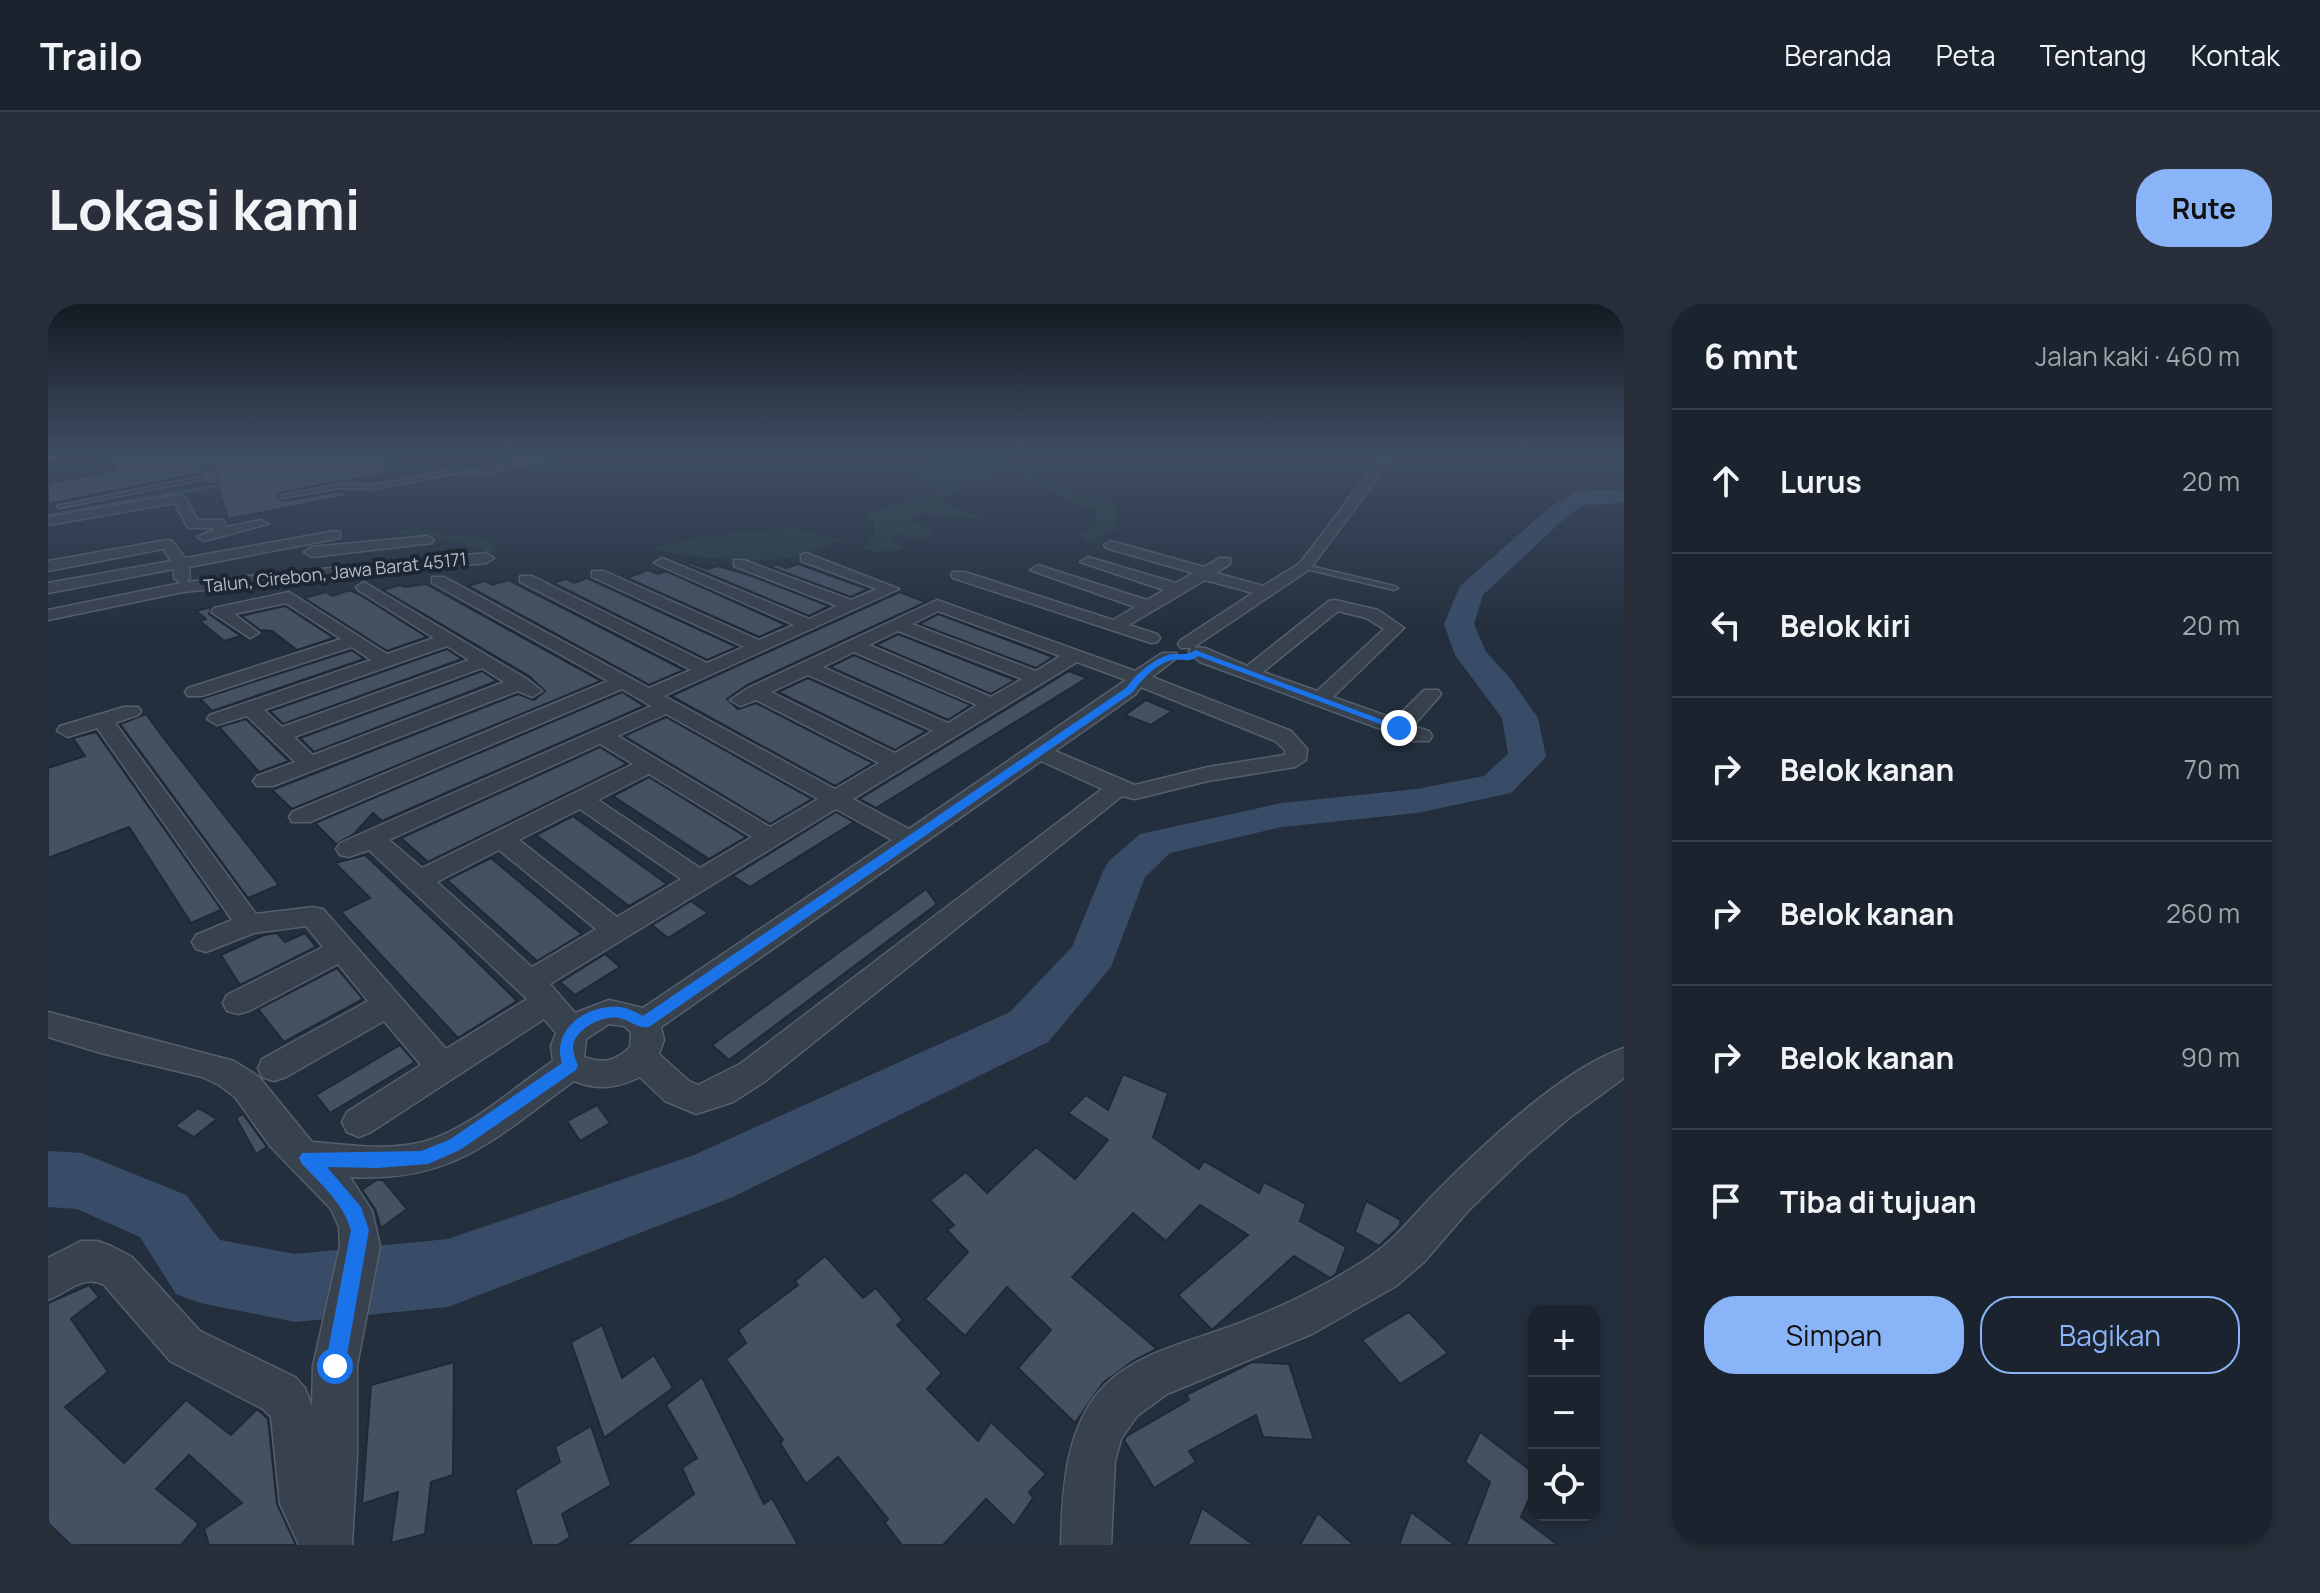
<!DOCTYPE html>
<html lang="id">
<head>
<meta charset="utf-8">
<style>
  body { margin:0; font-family:Manrope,sans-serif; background:#282f3a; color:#f1f3f6 }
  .controls { position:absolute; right:24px; bottom:24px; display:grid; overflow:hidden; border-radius:16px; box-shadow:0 4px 12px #0003 }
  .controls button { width:72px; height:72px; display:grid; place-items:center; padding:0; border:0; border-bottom:2px solid #39404a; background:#1b232e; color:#f1f3f6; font:40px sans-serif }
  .stop { position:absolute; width:24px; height:24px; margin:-18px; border:6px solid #1a73e8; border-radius:50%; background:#fff }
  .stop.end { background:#1a73e8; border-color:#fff; box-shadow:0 2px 8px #0008 }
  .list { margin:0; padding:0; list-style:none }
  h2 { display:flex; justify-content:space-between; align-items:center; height:104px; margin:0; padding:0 32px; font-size:34px }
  h2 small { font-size:26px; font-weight:400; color:#a0a4aa }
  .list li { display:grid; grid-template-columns:52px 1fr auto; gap:24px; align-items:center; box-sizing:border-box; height:144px; padding:0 32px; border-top:2px solid #39404a }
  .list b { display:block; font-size:30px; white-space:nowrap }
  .list em { font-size:26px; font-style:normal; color:#a0a4aa }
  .actions { display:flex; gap:16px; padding:24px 32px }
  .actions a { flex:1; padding:18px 0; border:2px solid #8ab4f8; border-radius:32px; text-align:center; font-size:28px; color:#8ab4f8 }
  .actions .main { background:#8ab4f8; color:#111 }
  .icon { flex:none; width:44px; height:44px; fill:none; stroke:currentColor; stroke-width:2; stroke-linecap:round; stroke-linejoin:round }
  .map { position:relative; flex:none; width:1576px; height:1241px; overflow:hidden; border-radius:32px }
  header { display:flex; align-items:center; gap:48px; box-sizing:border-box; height:112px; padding:0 40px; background:#1b232e; border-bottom:2px solid #39404a }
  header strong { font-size:38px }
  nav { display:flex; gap:44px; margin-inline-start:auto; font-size:28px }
  .intro { display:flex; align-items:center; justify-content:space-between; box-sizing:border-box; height:192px; padding:0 48px }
  h1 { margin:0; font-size:56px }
  .button { padding:20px 36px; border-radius:32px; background:#8ab4f8; color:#111; font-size:28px; font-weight:700 }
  main { display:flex; gap:48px; padding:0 48px }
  aside { flex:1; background:#1b232e; border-radius:32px; box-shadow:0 4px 12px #0003 }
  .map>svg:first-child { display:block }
</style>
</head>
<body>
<header>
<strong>Trailo</strong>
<nav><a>Beranda</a><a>Peta</a><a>Tentang</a><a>Kontak</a></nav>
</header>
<div class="intro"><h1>Lokasi kami</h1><a class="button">Rute</a></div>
<main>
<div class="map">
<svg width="1576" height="1241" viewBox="0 0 1576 1241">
  <rect width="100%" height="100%" fill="#242f3e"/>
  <g fill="#263c3f">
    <path d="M899 151C947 151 983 170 1027 187 1042 193 1056 193 1069 202L1068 227 1061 226 1042 239 1032 231 1048 223 1049 207C1039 202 1028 200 1018 195 999 186 961 158 940 165L950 173 910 175 909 186 891 199 934 212 933 216 868 209 861 217 882 224 885 228 874 236 857 234 853 230 843 232 847 239 855 243 853 246 827 248 814 245 826 230V218L818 210 890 189 889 183 872 179 876 174 869 164Z"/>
    <path d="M357 224C371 225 382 227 396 230 414 234 437 227 450 245L438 249 432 244 382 231 349 230Z"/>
    <path d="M745 224 792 236C779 242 766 245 753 251 733 261 624 255 606 243L666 231Z"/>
  </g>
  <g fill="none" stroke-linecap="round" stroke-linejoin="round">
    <path stroke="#394c67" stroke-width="4" d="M0 212 177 180"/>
    <path fill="#394c67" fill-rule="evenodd" d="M1576 185V199L1536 201 1518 213 1435 291 1426 320 1438 348 1461 373 1490 414 1498 453 1463 489 1369 509 1234 523 1122 549 1097 573 1063 663 1000 738 685 893 400 1003 247 1018 152 999 128 990 92 933 29 905 0 903V847L34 849 138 891 172 936 247 950 400 935 646 851 962 708 1024 643 1055 567 1061 557 1092 530 1234 499 1369 485 1436 472 1460 450 1454 414 1407 351 1396 320 1412 282 1502 203 1530 187Z"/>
  </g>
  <g fill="#455162" stroke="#1f2835" stroke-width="2">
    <path d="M59 151H144L143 156 155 169 0 200V179L70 166Z"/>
    <path d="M147 151H337L339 169 231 189 229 193 236 197 291 187 304 191 180 215 169 179 137 183 170 174 161 157Z"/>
    <path d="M642 259 659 265 670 262 701 271 781 302 761 312 637 260Z"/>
    <path d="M729 260 738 264 750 260 820 285 803 293 722 263Z"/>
    <path d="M600 266 610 270 618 267 738 321 711 333 579 274Z"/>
    <path d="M539 274 552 280 689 343 659 356 505 279 518 275 526 279Z"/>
    <path d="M460 276 482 287 636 366 601 381 420 282 437 277 444 281Z"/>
    <path d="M378 280 553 377 244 505 224 486 470 390 486 396 497 387 481 372 335 286 352 281 357 283Z"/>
    <path d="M302 286 314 292 379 333 339 347 256 294 278 288 284 292Z"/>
    <path d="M852 288 878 298 699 381 679 395 690 405 708 399 825 459 787 482 623 392Z"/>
    <path d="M237 302 286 334 249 346 224 327 212 326 193 312Z"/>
    <path d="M163 303 161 310 193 332 176 337 152 317 158 315 148 307Z"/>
    <path d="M890 310 1005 353 988 364 871 320Z"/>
    <path d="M850 330 967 376 943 390 828 341Z"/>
    <path d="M399 345 414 355 235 420 222 407Z"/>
    <path d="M304 346 316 355 164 407 152 395Z"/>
    <path d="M806 351 923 401 900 416 782 363Z"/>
    <path d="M434 367 449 377 266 448 252 434Z"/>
    <path d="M1021 367 1039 374 828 504 811 495Z"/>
    <path d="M760 374 878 427 847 446 730 388Z"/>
    <path d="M574 388 596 402 334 517 325 509 306 530 288 540 267 519Z"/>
    <path d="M1098 396 1124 407 1103 421 1077 411Z"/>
    <path d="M98 410 114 432 231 581 200 594 72 420Z"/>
    <path d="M618 413 764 495 722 520 576 432Z"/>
    <path d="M198 415 241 457 211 468 171 423Z"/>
    <path d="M48 428 173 605V606L143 619 81 523 0 554V464L37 452 25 434Z"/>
    <path d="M552 443 579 460 380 558 353 534Z"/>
    <path d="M601 473 698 533 661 555 565 492Z"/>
    <path d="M788 508 806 518 702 583 685 572Z"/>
    <path d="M525 512 562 539 619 580 581 602 488 531Z"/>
    <path d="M317 551 407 636 469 697 410 734 293 608 322 594 287 559Z"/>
    <path d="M443 554 530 627 534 630 489 657 399 576Z"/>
    <path d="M878 585 889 600 681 756 664 741Z"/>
    <path d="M643 597 660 609 620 634 604 621Z"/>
    <path d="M229 629 237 638 257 629 268 643 192 681 173 651 216 631Z"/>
    <path d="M557 650 572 663 527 691 512 678Z"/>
    <path d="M289 664 315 695 236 738 210 705Z"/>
    <path d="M352 741 367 758 282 809 268 791Z"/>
    <path d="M1075 770 1120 789 1105 833 1151 865 1156 857 1211 889 1216 878 1258 900 1252 917 1298 943 1288 970 1282 974 1246 952 1164 1026 1130 991 1200 931 1152 901 1118 937 1085 909 1024 973 1109 1045 1085 1057 1055 1079 1027 1119 970 1064 1003 1026 959 983 917 1032 877 995 920 948 899 926 906 921 882 896 918 868 939 889 988 843 1027 875 1060 836 1020 809 1038 791 1060 806Z"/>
    <path d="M549 801 562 819 532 837 519 817Z"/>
    <path d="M150 804 169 815 146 833 127 822Z"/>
    <path d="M195 810 219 843 208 850 188 814Z"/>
    <path d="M328 876H335L359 905 333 924 327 905 314 886Z"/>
    <path d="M1318 897 1353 916 1351 923 1331 942 1307 928Z"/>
    <path d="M777 952 815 994 828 984 855 1016 849 1021 894 1069 879 1085 930 1137 943 1118 998 1170 981 1188 985 1194 966 1222 938 1195 895 1241H854L837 1219 840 1215 790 1153 758 1180 732 1139 735 1136 678 1055 698 1039 690 1026 750 981 747 977Z"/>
    <path d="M41 981 51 993 23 1015 60 1068 17 1103 76 1159 138 1096 183 1131 209 1105 220 1115 229 1200 248 1241H161L156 1225 194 1199 141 1151 108 1185 151 1220 133 1241H23L0 1219V999Z"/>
    <path d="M1361 1008 1400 1049 1352 1080 1314 1036Z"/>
    <path d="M554 1021 574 1074 606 1051 625 1084 556 1134 523 1038Z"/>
    <path d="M406 1058 405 1171 383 1178 377 1230 343 1239 350 1188 314 1200 323 1081Z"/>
    <path d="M1204 1058 1241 1060 1266 1136 1215 1133 1208 1111 1141 1147 1148 1158 1106 1184 1076 1136 1079 1132 1141 1096 1138 1091Z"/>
    <path d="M654 1073 716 1200 724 1194 750 1241H578L646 1190 634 1164 649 1154 618 1101Z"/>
    <path d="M543 1122 563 1181 514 1210 522 1233 510 1241H484L467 1186 512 1158 507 1143Z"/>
    <path d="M1432 1128 1486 1169V1184L1473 1213 1510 1241H1418L1442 1178 1417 1158Z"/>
    <path d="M1154 1204 1206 1241H1140Z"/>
    <path d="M1363 1208 1407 1241H1351Z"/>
    <path d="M1270 1209 1306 1241H1252Z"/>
  </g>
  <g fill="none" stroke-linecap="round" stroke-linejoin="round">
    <g stroke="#565f6c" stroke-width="3">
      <g id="lane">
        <path d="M500 151H512L432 171 404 170 326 185 291 184 235 194 232 192 291 180 326 181 404 166 432 167Z"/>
        <path d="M145 154 158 159 167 173 12 204 9 202 161 171Z"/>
        <path d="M1254 260 1346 282 1350 284 1346 286 1254 264Z"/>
      </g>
    </g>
    <g stroke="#565f6c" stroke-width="3">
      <g id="street">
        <path d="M1334 151H1346L1262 265 1146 343 1157 344 1199 362 1281 297 1287 296 1330 306 1356 324 1285 393 1347 415 1376 386H1390L1393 390 1390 394 1365 422 1381 427 1384 432 1381 437H1365L1152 358 1141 348 1143 344H1133L1130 340 1133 336 1205 289 1157 276 1081 321 1109 330 1112 334 1109 338 1103 339 905 274 903 271 905 268H917L1065 316 1087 303 982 266 990 261 996 263 1099 296 1116 286 1032 258 1040 253 1128 279 1145 269 1058 244 1056 241 1063 237 1156 263 1172 254H1182V260L1168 269 1215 282 1252 259ZM1290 307 1318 314 1336 325 1269 387 1215 368Z"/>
        <path d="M128 191 137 193 150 216H175L179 223 213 216 220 220 156 237 149 233 166 226 165 224H140L127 199 0 221V213Z"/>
        <path d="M287 227 292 228V234L141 263 142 274 138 278 438 249 446 254 438 259 135 288 0 316V306L133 279 126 274V265L0 289V279L123 257 115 245 0 267V257L119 236 124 237 137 254Z"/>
        <path d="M379 232 386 236 384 239 264 253 256 248 264 243Z"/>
        <path d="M758 249 851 285 616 392 787 485 831 459 708 396 692 402 682 396 700 384 889 296 1087 367 1114 349H1128L1130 353 1104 373 1243 427 1259 445 1258 456 1247 463 1160 477 1087 495 1074 492 716 778 685 798 648 810 617 797 592 773C569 784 551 787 526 777 447 834 406 879 302 873L324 907 332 942 309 1062V1152L304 1241H251L232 1200 223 1113 215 1105 122 1057 56 981C35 970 20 988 0 996V954L33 937H49L63 942 84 953 152 1027 247 1073 257 1084 264 1102 265 1062 292 942 291 923 283 905 222 842 187 793 171 781 154 773 53 749 0 733V708L186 757 211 773 264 838C300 841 339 847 375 838 422 825 465 784 505 757L503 742 508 729 496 715 323 828 311 833 299 828 294 818 299 808 373 761 336 717 238 773 226 777 214 773 210 764 214 755 320 697 290 660 201 707 190 710 179 707 175 699 179 691 275 643 258 622 206 629 158 648 148 645 144 638 148 631 184 616 49 424 20 433 9 427 12 422 76 403H90L93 407 90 411 67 419 208 610 265 603 275 605 398 745 479 695 321 546 301 553 292 551 288 545 292 539 603 402 574 385 262 518H244L241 513 244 508 560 377 384 279V273H396L601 384 643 366 472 278V272H484L659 359 696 343 544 273V267H556L711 336 746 321 606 259 614 254 619 256 761 315 789 302 686 262V256H696L803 296 829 285 753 257V251ZM890 307 1012 352 988 367 864 320ZM850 327 974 375 943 393 821 341ZM806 348 929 401 900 419 775 363ZM1029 358 1078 376 861 525 805 495ZM760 371 885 427 847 449 723 388ZM1093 383 1227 437 1237 446 1236 451 1160 463 1087 481 1007 447 1088 390ZM618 410 770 495 722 523 570 432ZM552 440 585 460 374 564 341 536ZM993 457 1054 485 692 760 650 781 641 777 611 750 616 736 613 723ZM601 470 704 533 652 564 550 496ZM532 505 633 575 569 613 471 536ZM788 505 844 536 595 704 561 696 527 709 502 680ZM451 546 548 625 484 663 389 578ZM561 720 576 722 583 728 582 743C568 757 555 760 536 753L538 735Z"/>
        <path d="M316 278 479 375 494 387 484 393 470 387 225 482H209L205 477 209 472 247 458 199 412 169 421 159 415 162 411 323 356 304 343 154 392H140L137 388 140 384 293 335 238 299 186 310 211 329 202 334 163 308 166 304 241 288 339 350 386 334 310 286 308 283ZM399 342 421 356 234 423 216 406ZM434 364 456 378 265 451 246 433Z"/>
        <path d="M1576 744V774L1521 814 1479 850 1420 907 1376 958 1348 982 1264 1030 1119 1090 1089 1112 1073 1135 1067 1157 1063 1241H1013C1014 1188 1017 1121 1057 1081 1092 1047 1145 1037 1189 1020 1232 1004 1275 983 1314 958 1346 938 1367 909 1393 883 1437 839 1518 763 1576 744Z"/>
      </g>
    </g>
    <g stroke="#434c59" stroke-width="3">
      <path id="highway" d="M0 151H14L0 158Z"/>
    </g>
    <use href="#lane" fill="#38414e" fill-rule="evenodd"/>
    <use href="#street" fill="#38414e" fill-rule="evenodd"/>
    <use href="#highway" fill="#746855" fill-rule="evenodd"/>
  </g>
  <linearGradient id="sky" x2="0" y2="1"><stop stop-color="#141a22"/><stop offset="0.46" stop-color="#3f4d63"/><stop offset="1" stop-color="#3f4d63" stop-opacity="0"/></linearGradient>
  <rect width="1576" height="325" fill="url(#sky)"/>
  <path fill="#1a73e8" d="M1147 346 1356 424 1348 426 1150 352C1141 359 1136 355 1125 356 1110 358 1093 376 1085 388L601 723C589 725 582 716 571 714 555 711 526 725 525 743 525 749 528 756 530 762L528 766 412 846 380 860 329 864 279 863 313 903 321 926 297 1062 294 1069 287 1072 280 1069 277 1062 303 926C295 899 273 880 254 860L251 854 254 849 373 847 401 836 514 759C503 725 539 700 572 703 580 704 588 708 595 712L1078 384C1087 371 1102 358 1117 352 1128 347 1136 354 1147 346Z"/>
  <g text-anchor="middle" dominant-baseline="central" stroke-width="8" stroke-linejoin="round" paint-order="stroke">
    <g font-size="18" fill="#b4bcc9" stroke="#1d2633">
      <text transform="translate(287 268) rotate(-6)">Talun, Cirebon, Jawa Barat 45171</text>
    </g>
  </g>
</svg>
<div class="controls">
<button>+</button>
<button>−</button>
<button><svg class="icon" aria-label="locate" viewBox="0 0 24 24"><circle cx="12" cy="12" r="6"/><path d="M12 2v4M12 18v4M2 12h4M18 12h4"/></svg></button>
</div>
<div class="stop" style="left:287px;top:1062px"></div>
<div class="stop end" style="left:1351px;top:424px"></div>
</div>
<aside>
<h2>6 mnt<small>Jalan kaki · 460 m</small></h2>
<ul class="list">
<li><svg class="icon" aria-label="ahead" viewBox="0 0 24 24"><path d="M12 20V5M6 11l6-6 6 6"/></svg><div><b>Lurus</b></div><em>20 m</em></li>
<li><svg class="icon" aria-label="left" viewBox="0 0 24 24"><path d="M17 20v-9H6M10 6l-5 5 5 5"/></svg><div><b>Belok kiri</b></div><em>20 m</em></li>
<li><svg class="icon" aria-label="right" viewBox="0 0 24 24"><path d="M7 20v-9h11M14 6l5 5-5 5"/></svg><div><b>Belok kanan</b></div><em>70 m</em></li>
<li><svg class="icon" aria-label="right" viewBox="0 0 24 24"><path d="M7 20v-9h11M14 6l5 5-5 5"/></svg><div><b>Belok kanan</b></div><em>260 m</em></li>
<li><svg class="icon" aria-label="right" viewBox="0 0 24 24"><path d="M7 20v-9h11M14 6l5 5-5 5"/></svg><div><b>Belok kanan</b></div><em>90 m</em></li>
<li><svg class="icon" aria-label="arrive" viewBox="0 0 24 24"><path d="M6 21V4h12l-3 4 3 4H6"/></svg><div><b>Tiba di tujuan</b></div></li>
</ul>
<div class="actions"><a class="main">Simpan</a><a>Bagikan</a></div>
</aside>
</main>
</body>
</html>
